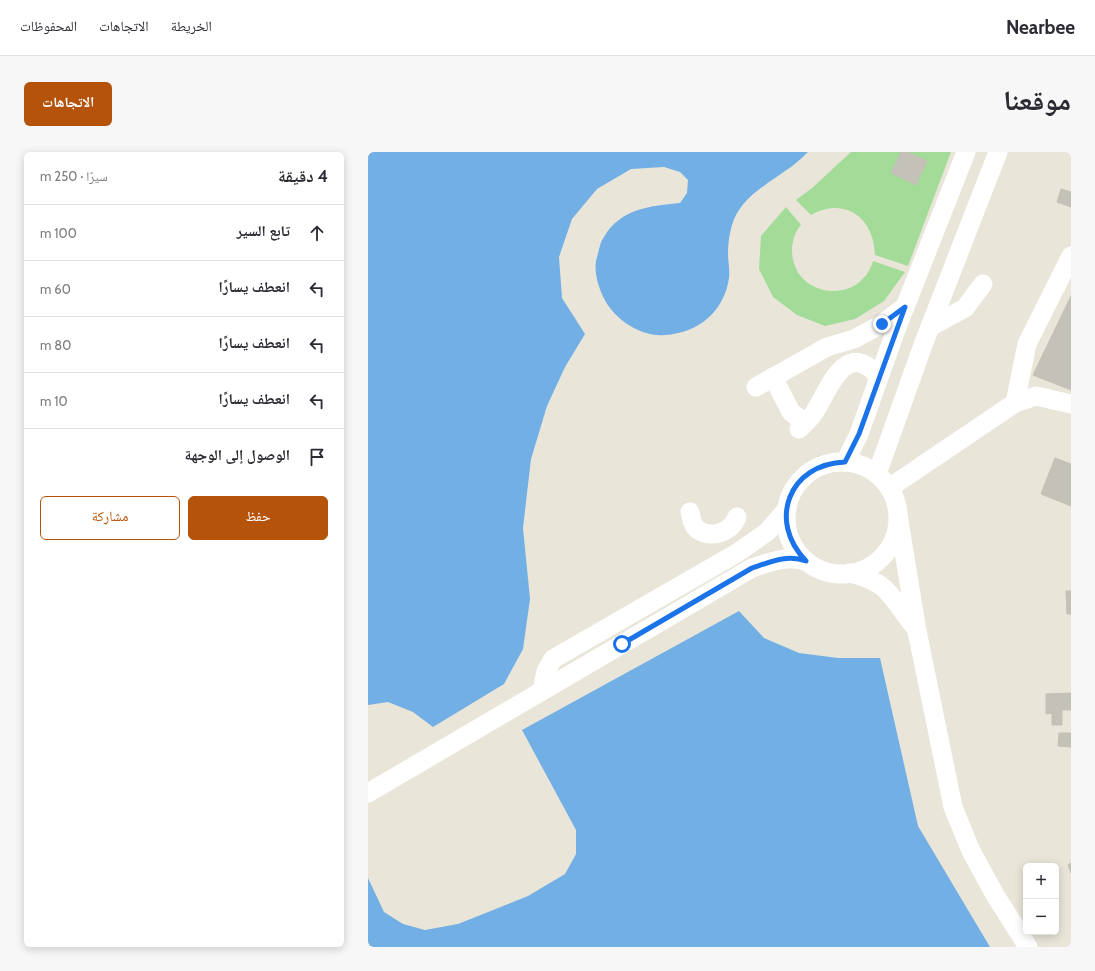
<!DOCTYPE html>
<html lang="ar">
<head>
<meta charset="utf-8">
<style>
  body { margin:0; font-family:Cabin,"Noto Naskh Arabic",sans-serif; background:#f7f7f7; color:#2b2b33; direction:rtl }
  .controls { position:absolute; right:12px; bottom:12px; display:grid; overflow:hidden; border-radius:6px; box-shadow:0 2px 10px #0003 }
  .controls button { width:36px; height:36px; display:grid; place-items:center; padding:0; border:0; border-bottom:1px solid #e1e1e2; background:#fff; color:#2b2b33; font:20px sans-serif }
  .stop { position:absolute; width:12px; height:12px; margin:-9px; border:3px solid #1a73e8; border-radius:50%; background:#fff }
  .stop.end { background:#1a73e8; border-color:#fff; box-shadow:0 1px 4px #0008 }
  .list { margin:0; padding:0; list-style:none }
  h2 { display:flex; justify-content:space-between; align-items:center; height:52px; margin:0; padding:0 16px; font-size:17px }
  h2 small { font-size:13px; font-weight:400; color:#7c7c81 }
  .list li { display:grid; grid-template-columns:26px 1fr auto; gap:12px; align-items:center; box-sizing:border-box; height:56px; padding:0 16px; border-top:1px solid #e1e1e2 }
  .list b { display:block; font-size:15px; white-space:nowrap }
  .list em { font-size:13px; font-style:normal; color:#7c7c81 }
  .actions { display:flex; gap:8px; padding:12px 16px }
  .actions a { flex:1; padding:9px 0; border:1px solid #b45309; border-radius:6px; text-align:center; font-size:14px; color:#b45309 }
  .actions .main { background:#b45309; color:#fff }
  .icon { flex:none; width:22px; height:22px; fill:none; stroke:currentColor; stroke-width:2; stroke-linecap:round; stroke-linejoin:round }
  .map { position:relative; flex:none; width:703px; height:795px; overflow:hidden; direction:ltr; border-radius:6px }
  header { display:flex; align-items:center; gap:24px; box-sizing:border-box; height:56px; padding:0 20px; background:#fff; border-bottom:1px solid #e1e1e2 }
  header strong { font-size:19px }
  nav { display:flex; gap:22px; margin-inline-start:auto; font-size:14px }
  .intro { display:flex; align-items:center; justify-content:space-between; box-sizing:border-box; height:96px; padding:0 24px }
  h1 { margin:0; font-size:28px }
  .button { padding:10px 18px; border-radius:6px; background:#b45309; color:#fff; font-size:14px; font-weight:700 }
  main { display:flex; gap:24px; padding:0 24px }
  aside { flex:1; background:#fff; border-radius:6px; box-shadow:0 2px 10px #0003 }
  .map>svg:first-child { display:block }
</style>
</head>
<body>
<header>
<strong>Nearbee</strong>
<nav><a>الخريطة</a><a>الاتجاهات</a><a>المحفوظات</a></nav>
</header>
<div class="intro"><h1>موقعنا</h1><a class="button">الاتجاهات</a></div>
<main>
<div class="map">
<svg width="703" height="795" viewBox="0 0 703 795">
  <rect width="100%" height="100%" fill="#e9e5d9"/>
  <g fill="#a2dc98">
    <path d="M483 0H583L540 114 507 103C506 66 477 44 443 63L428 48 444 36Z"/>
    <path d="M418 55 433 73C427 79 425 88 424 96 422 145 491 156 505 109L537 120 516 149 487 167 457 174 429 163 405 145 391 117 393 84Z"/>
  </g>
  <g fill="#72afe5">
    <path d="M0 0H440C433 7 425 14 417 19 401 31 382 41 371 58 363 69 360 88 360 102 360 109 362 118 361 126 356 160 330 181 297 183 277 185 254 172 242 156 233 144 224 121 229 105 231 99 232 90 236 85 253 56 283 54 312 51L319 41 320 28 312 20 296 15 263 17 229 37 204 67 191 105 194 146 217 182 197 215 179 254 163 307 155 376 162 447 155 497 136 532 65 575 45 560 20 550 0 553Z"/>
    <path d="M371 459 396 486 431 501 470 506H512L550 674 622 795H0V726L16 760 35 772 57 778 90 772 160 744 197 722 208 702V678L154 578Z"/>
  </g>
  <g fill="#c4c1b9" stroke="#c3c1b3">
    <path d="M533 0H540L559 9 548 33 523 21Z"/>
    <path d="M693 37 703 40V55L689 50Z"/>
    <path d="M703 144V238L665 223Z"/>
    <path d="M687 306 703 312V354L673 342Z"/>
    <path d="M698 439H703V462H699Z"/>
    <path d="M703 541V558H694V573H684V561L678 562V542Z"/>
    <path d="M691 581H703V595L690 594Z"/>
    <path d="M703 711V721L700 713Z"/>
  </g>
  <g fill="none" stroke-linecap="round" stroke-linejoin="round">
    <g stroke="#fff" stroke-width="19">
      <path d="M562 175 597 156 615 132"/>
      <path d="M405 225 423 260 437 271"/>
      <path d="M388 235 459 195 486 187 514 172 537 155"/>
      <path d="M647 251 659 192 703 104"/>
      <path d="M431 277C436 272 442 267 446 261 461 238 477 185 511 225"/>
      <path d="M477 310 491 282 526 183 598 0"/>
      <circle cx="474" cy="366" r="56"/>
      <path d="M509 322 555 193 630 0"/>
      <path d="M521 336 647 251 668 244 703 252"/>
      <path d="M322 360C323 364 324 371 327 375 339 388 363 382 369 365"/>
      <path d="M530 363 549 479 585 655 603 699 627 743 660 795"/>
      <path d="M482 421C523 431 522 445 546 474"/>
      <path d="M174 539 178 519 185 507 369 401 399 380 419 357"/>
      <path d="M0 641 384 416C402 410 420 403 438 409"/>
    </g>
  </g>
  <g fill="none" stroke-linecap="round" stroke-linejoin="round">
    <path stroke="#1a73e8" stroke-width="5" d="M254 492 384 416C402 410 420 402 438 409 399 369 421 312 477 310L491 282 537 155 514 172"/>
  </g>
</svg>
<div class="controls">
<button>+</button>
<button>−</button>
</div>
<div class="stop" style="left:254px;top:492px"></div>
<div class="stop end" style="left:514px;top:172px"></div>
</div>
<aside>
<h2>4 دقيقة<small>سيرًا · 250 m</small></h2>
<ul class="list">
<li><svg class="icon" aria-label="ahead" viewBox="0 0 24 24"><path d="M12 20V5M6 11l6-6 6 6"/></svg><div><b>تابع السير</b></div><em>100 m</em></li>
<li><svg class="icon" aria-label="left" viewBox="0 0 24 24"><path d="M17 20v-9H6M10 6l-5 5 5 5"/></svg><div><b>انعطف يسارًا</b></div><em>60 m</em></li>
<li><svg class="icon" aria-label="left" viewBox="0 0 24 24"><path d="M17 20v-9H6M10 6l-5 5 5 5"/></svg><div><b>انعطف يسارًا</b></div><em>80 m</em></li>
<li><svg class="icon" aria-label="left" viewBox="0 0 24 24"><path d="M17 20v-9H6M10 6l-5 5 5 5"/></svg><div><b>انعطف يسارًا</b></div><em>10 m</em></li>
<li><svg class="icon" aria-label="arrive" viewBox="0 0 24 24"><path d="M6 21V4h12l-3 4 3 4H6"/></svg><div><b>الوصول إلى الوجهة</b></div></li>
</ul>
<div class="actions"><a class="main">حفظ</a><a>مشاركة</a></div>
</aside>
</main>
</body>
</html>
